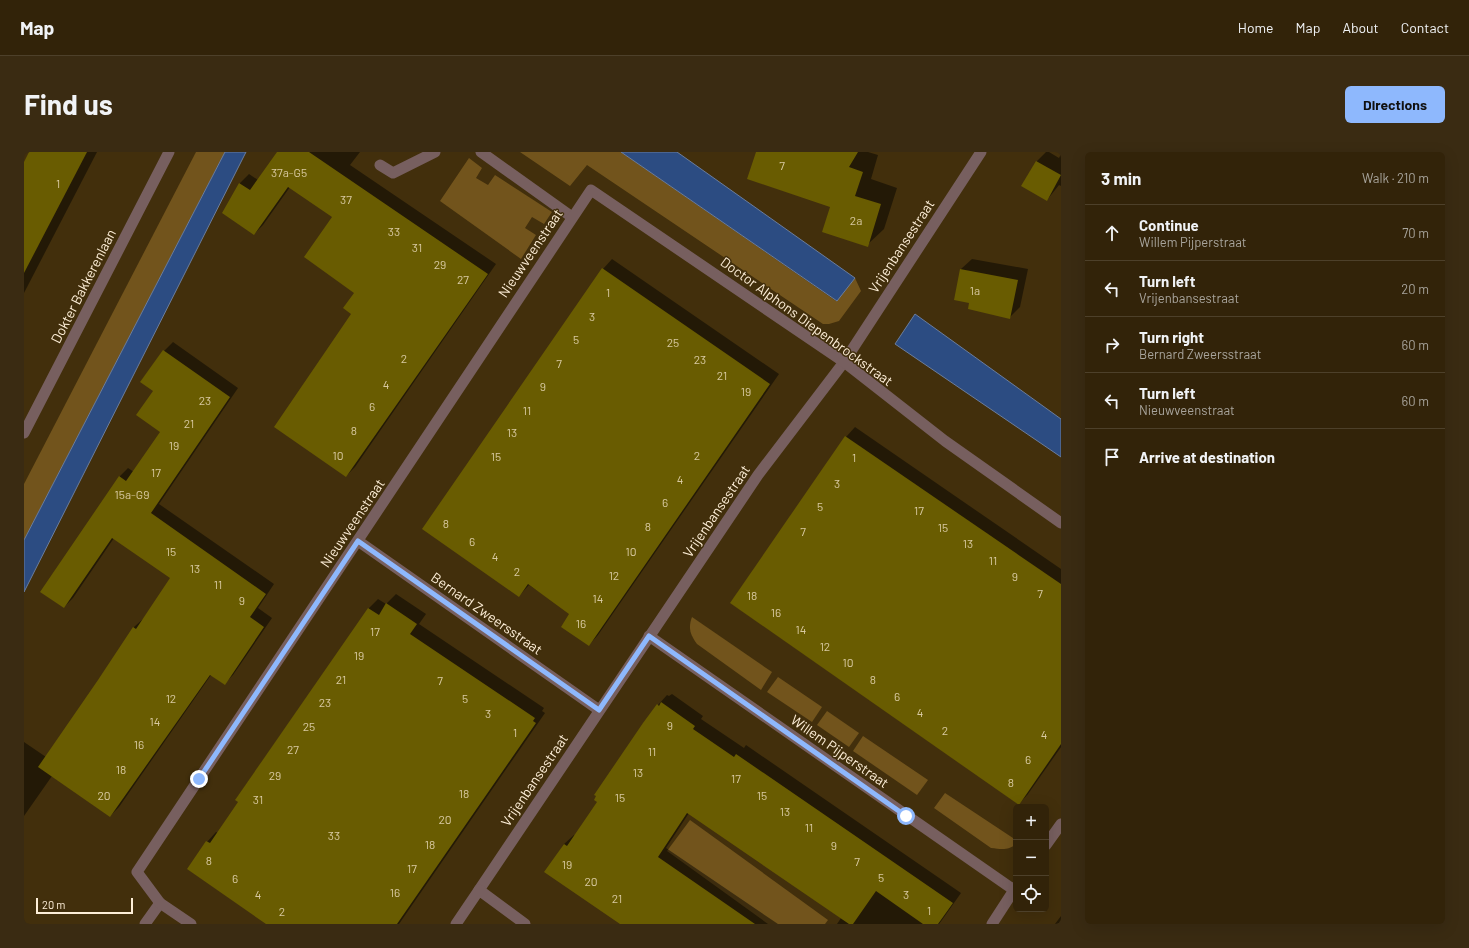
<!DOCTYPE html>
<html lang="en">
<head>
<meta charset="utf-8">
<style>
  body { margin:0; font-family:Barlow,sans-serif; background:#3a2b12; color:#f1f3f6 }
  .controls { position:absolute; right:12px; bottom:12px; display:grid; overflow:hidden; border-radius:6px; box-shadow:0 4px 16px #0002 }
  .controls button { width:36px; height:36px; display:grid; place-items:center; padding:0; border:0; border-bottom:1px solid #4d402a; background:#322309; color:#f1f3f6; font:20px sans-serif }
  .scale { position:absolute; left:12px; bottom:10px; width:97px; box-sizing:border-box; padding-left:4px; border:2px solid #feefd8; border-top:0; font-size:11px; line-height:14px; white-space:nowrap; color:#feefd8; -webkit-text-stroke:3px #422f0c; paint-order:stroke }
  .stop { position:absolute; width:12px; height:12px; margin:-9px; border:3px solid #8eb8fd; border-radius:50%; background:#fff }
  .stop.end { background:#8eb8fd; border-color:#fff; box-shadow:0 1px 4px #0008 }
  .list { margin:0; padding:0; list-style:none }
  h2 { display:flex; justify-content:space-between; align-items:center; height:52px; margin:0; padding:0 16px; font-size:17px }
  h2 small { font-size:13px; font-weight:400; color:#a8a49c }
  .list li { display:grid; grid-template-columns:26px 1fr auto; gap:12px; align-items:center; box-sizing:border-box; height:56px; padding:0 16px; border-top:1px solid #4d402a }
  .list b { display:block; font-size:15px; white-space:nowrap }
  .list p { margin:0; font-size:13px; white-space:nowrap; color:#a8a49c }
  .list em { font-size:13px; font-style:normal; color:#a8a49c }
  .icon { flex:none; width:22px; height:22px; fill:none; stroke:currentColor; stroke-width:2; stroke-linecap:round; stroke-linejoin:round }
  .map { position:relative; flex:none; width:1037px; height:772px; overflow:hidden; border-radius:6px }
  header { display:flex; align-items:center; gap:24px; box-sizing:border-box; height:56px; padding:0 20px; background:#322309; border-bottom:1px solid #4d402a }
  header strong { font-size:19px }
  nav { display:flex; gap:22px; margin-inline-start:auto; font-size:14px }
  .intro { display:flex; align-items:center; justify-content:space-between; box-sizing:border-box; height:96px; padding:0 24px }
  h1 { margin:0; font-size:28px }
  .button { padding:10px 18px; border-radius:6px; background:#8eb8fd; color:#111; font-size:14px; font-weight:700 }
  main { display:flex; gap:24px; padding:0 24px }
  aside { flex:1; background:#322309; border-radius:6px; box-shadow:0 4px 16px #0002 }
  .map>svg:first-child { display:block }
</style>
</head>
<body>
<header>
<strong>Map</strong>
<nav><a>Home</a><a>Map</a><a>About</a><a>Contact</a></nav>
</header>
<div class="intro"><h1>Find us</h1><a class="button">Directions</a></div>
<main>
<div class="map">
<svg width="1037" height="772" viewBox="0 0 1037 772">
  <rect width="100%" height="100%" fill="#422f0c"/>
  <g fill="#72541c">
    <path d="M172 0H201L0 388V332Z"/>
    <path d="M496 0H597L812 149 831 126 837 139 815 169 805 172H799L563 13 546 34Z"/>
    <path d="M445 6 458 16 452 26 464 33 471 23 528 60 520 72 508 65 501 76 512 83 497 107 416 49Z"/>
    <path d="M668 465 748 520 737 538 673 492C666 482 664 476 668 465Z"/>
    <path d="M754 525 798 555 788 570 743 540Z"/>
    <path d="M803 559 835 581 825 595 793 573Z"/>
    <path d="M839 584 904 628 893 643 829 599Z"/>
    <path d="M921 641 992 688V692C984 699 977 697 967 696L910 656Z"/>
    <path d="M666 668 804 768 801 772H744L643 699Z"/>
  </g>
  <g fill="#2c4c82" stroke="#6b7d9c">
    <path d="M201 0H222L0 440V388Z"/>
    <path d="M597 0H653L831 126 813 149Z"/>
    <path d="M891 162 1037 267V305L871 192Z"/>
  </g>
  <g fill="#0007">
    <path d="M6 0H73L0 141V12Z"/>
    <path d="M254 0H336L326 13 472 112 331 315 322 324 329 162 331 141 309 65 266 35 239 73 230 82 200 61 216 31 225 22 234 28Z"/>
    <path d="M733 0H844L854 3 847 27 873 36 860 77 843 93 808 54Z"/>
    <path d="M1022 0H1025L1035 6 1037 2V34L1035 33 1023 48 999 34 1013 9Z"/>
    <path d="M588 107 755 222 574 483 565 493 547 461 505 433 495 444 579 117Z"/>
    <path d="M948 107 1004 117 996 155 986 165 946 150 931 147 937 117Z"/>
    <path d="M149 190 214 236 135 352 250 432 234 456 248 466 209 523 200 532 187 523 95 655 86 664 28 624 0 664V590L22 605 75 529 110 475 119 467 148 426 90 386 49 446 40 455 95 325 104 316 110 320 138 280 130 239 117 229 140 199Z"/>
    <path d="M831 275 1037 417V595L1004 642 995 652 707 451 822 285Z"/>
    <path d="M372 442 402 462 395 472 520 556 518 559 521 561 375 772H244L183 690 192 680 194 681 216 650 212 647 345 456 354 447 362 452Z"/>
    <path d="M648 542 679 564 677 567 720 596 722 593 937 741 918 768 915 772H813L817 766 665 661 642 696 754 772H598L522 720 540 692 550 683 551 684 575 650 620 571 634 553 643 543 645 544Z"/>
    <path d="M1037 764V772H1031Z"/>
  </g>
  <g fill="#695c01">
    <path d="M5 0H63L0 121V10Z"/>
    <path d="M253 0H285L464 122 322 325 250 275 327 162 319 156 330 141 280 105 308 65 264 35 230 83 198 61 215 31 226 38Z"/>
    <path d="M732 0H834L825 15 839 20 831 44 857 52 844 95 798 80 806 55 723 27Z"/>
    <path d="M1012 9 1037 23 1023 49 997 34Z"/>
    <path d="M578 116 746 232 565 494 537 475 545 462 504 432 495 445 398 377Z"/>
    <path d="M936 117 994 128 986 167 944 157 945 151 930 148Z"/>
    <path d="M139 198 206 245 127 361 242 442 226 465 240 475 201 533 186 523 86 665 14 615 74 528 109 475 112 477 146 426 88 386 40 456 16 440 95 324 102 329 136 280 112 263 129 239 116 230Z"/>
    <path d="M821 284 1037 432V592L995 653 706 451Z"/>
    <path d="M362 451 393 472 386 482 511 566 509 569 512 571 373 772H242L163 717 182 689 186 691 214 650 211 648 344 456 355 463Z"/>
    <path d="M637 550 671 574 669 577 710 605 712 602 929 751 914 772H899L852 739 829 772H825L663 661 634 705 731 772H596L520 720 540 692 543 694 573 650 570 648 572 644 570 643 619 571 633 552 635 554Z"/>
  </g>
  <g fill="none" stroke-linecap="round" stroke-linejoin="round">
    <g stroke="#775f5f" stroke-width="11">
      <path d="M457 0 548 65"/>
      <path d="M356 13 369 21 411 0"/>
      <path d="M0 281 145 0"/>
      <path d="M334 389 575 558"/>
      <path d="M625 484 990 738"/>
      <path d="M1022 693 1037 672"/>
      <path d="M455 738 734 323 820 210 957 0"/>
      <path d="M121 772 136 751"/>
      <path d="M167 772 136 751 113 720 567 38 820 210 921 289 1037 371"/>
      <path d="M432 772 455 738 501 772"/>
      <path d="M968 772 992 735"/>
    </g>
  </g>
  <g fill="none" stroke-linecap="round" stroke-linejoin="round">
    <path stroke="#8eb8fd" stroke-width="5" d="M175 627 334 389 575 558 625 484 882 664"/>
  </g>
  <g text-anchor="middle" dominant-baseline="central" stroke-width="3" stroke-linejoin="round" paint-order="stroke">
    <g font-size="12" fill="#d9caa2">
      <text x="758" y="13">7</text>
      <text x="265" y="20">37a-G5</text>
      <text x="34" y="31">1</text>
      <text x="322" y="47">37</text>
      <text x="832" y="68">2a</text>
      <text x="370" y="79">33</text>
      <text x="393" y="95">31</text>
      <text x="416" y="112">29</text>
      <text x="439" y="127">27</text>
      <text x="951" y="138">1a</text>
      <text x="584" y="140">1</text>
      <text x="568" y="164">3</text>
      <text x="552" y="187">5</text>
      <text x="649" y="190">25</text>
      <text x="380" y="206">2</text>
      <text x="676" y="207">23</text>
      <text x="535" y="211">7</text>
      <text x="698" y="223">21</text>
      <text x="362" y="232">4</text>
      <text x="519" y="234">9</text>
      <text x="722" y="239">19</text>
      <text x="181" y="248">23</text>
      <text x="348" y="254">6</text>
      <text x="503" y="258">11</text>
      <text x="165" y="271">21</text>
      <text x="330" y="278">8</text>
      <text x="488" y="280">13</text>
      <text x="150" y="293">19</text>
      <text x="314" y="303">10</text>
      <text x="673" y="303">2</text>
      <text x="472" y="304">15</text>
      <text x="830" y="305">1</text>
      <text x="132" y="320">17</text>
      <text x="656" y="327">4</text>
      <text x="813" y="331">3</text>
      <text x="108" y="342">15a-G9</text>
      <text x="641" y="350">6</text>
      <text x="796" y="354">5</text>
      <text x="895" y="358">17</text>
      <text x="422" y="371">8</text>
      <text x="624" y="374">8</text>
      <text x="919" y="375">15</text>
      <text x="779" y="379">7</text>
      <text x="448" y="389">6</text>
      <text x="944" y="391">13</text>
      <text x="147" y="399">15</text>
      <text x="607" y="399">10</text>
      <text x="471" y="404">4</text>
      <text x="969" y="408">11</text>
      <text x="171" y="416">13</text>
      <text x="493" y="419">2</text>
      <text x="590" y="423">12</text>
      <text x="991" y="424">9</text>
      <text x="194" y="432">11</text>
      <text x="1016" y="441">7</text>
      <text x="728" y="443">18</text>
      <text x="574" y="446">14</text>
      <text x="218" y="448">9</text>
      <text x="752" y="460">16</text>
      <text x="557" y="471">16</text>
      <text x="777" y="477">14</text>
      <text x="351" y="479">17</text>
      <text x="801" y="494">12</text>
      <text x="335" y="503">19</text>
      <text x="824" y="510">10</text>
      <text x="317" y="527">21</text>
      <text x="849" y="527">8</text>
      <text x="416" y="528">7</text>
      <text x="873" y="544">6</text>
      <text x="147" y="546">12</text>
      <text x="441" y="546">5</text>
      <text x="301" y="550">23</text>
      <text x="896" y="560">4</text>
      <text x="464" y="561">3</text>
      <text x="131" y="569">14</text>
      <text x="646" y="573">9</text>
      <text x="285" y="574">25</text>
      <text x="921" y="578">2</text>
      <text x="491" y="580">1</text>
      <text x="1020" y="582">4</text>
      <text x="115" y="592">16</text>
      <text x="269" y="597">27</text>
      <text x="628" y="599">11</text>
      <text x="1004" y="607">6</text>
      <text x="97" y="617">18</text>
      <text x="614" y="620">13</text>
      <text x="251" y="623">29</text>
      <text x="712" y="626">17</text>
      <text x="987" y="630">8</text>
      <text x="440" y="641">18</text>
      <text x="80" y="643">20</text>
      <text x="738" y="643">15</text>
      <text x="596" y="645">15</text>
      <text x="234" y="647">31</text>
      <text x="761" y="659">13</text>
      <text x="421" y="667">20</text>
      <text x="785" y="675">11</text>
      <text x="310" y="683">33</text>
      <text x="406" y="692">18</text>
      <text x="810" y="693">9</text>
      <text x="185" y="708">8</text>
      <text x="833" y="709">7</text>
      <text x="543" y="712">19</text>
      <text x="388" y="716">17</text>
      <text x="857" y="725">5</text>
      <text x="211" y="726">6</text>
      <text x="567" y="729">20</text>
      <text x="371" y="740">16</text>
      <text x="234" y="742">4</text>
      <text x="882" y="742">3</text>
      <text x="593" y="746">21</text>
      <text x="905" y="758">1</text>
      <text x="258" y="759">2</text>
    </g>
    <g font-size="14" fill="#feefd8" stroke="#422f0c">
      <text transform="translate(877 94) rotate(-57)">Vrijenbansestraat</text>
      <text transform="translate(506 101) rotate(-56)">Nieuwveenstraat</text>
      <text transform="translate(59 134) rotate(-63)">Dokter Bakkerenlaan</text>
      <text transform="translate(783 169) rotate(36)">Doctor Alphons Diepenbrockstraat</text>
      <text transform="translate(692 359) rotate(-56)">Vrijenbansestraat</text>
      <text transform="translate(328 371) rotate(-56)">Nieuwveenstraat</text>
      <text transform="translate(463 461) rotate(35)">Bernard Zweersstraat</text>
      <text transform="translate(816 599) rotate(35)">Willem Pijperstraat</text>
      <text transform="translate(510 628) rotate(-56)">Vrijenbansestraat</text>
    </g>
  </g>
</svg>
<div class="controls">
<button>+</button>
<button>−</button>
<button><svg class="icon" aria-label="locate" viewBox="0 0 24 24"><circle cx="12" cy="12" r="6"/><path d="M12 2v4M12 18v4M2 12h4M18 12h4"/></svg></button>
</div>
<div class="scale">20 m</div>
<div class="stop" style="left:882px;top:664px"></div>
<div class="stop end" style="left:175px;top:627px"></div>
</div>
<aside>
<h2>3 min<small>Walk · 210 m</small></h2>
<ul class="list">
<li><svg class="icon" aria-label="ahead" viewBox="0 0 24 24"><path d="M12 20V5M6 11l6-6 6 6"/></svg><div><b>Continue</b><p>Willem Pijperstraat</p></div><em>70 m</em></li>
<li><svg class="icon" aria-label="left" viewBox="0 0 24 24"><path d="M17 20v-9H6M10 6l-5 5 5 5"/></svg><div><b>Turn left</b><p>Vrijenbansestraat</p></div><em>20 m</em></li>
<li><svg class="icon" aria-label="right" viewBox="0 0 24 24"><path d="M7 20v-9h11M14 6l5 5-5 5"/></svg><div><b>Turn right</b><p>Bernard Zweersstraat</p></div><em>60 m</em></li>
<li><svg class="icon" aria-label="left" viewBox="0 0 24 24"><path d="M17 20v-9H6M10 6l-5 5 5 5"/></svg><div><b>Turn left</b><p>Nieuwveenstraat</p></div><em>60 m</em></li>
<li><svg class="icon" aria-label="arrive" viewBox="0 0 24 24"><path d="M6 21V4h12l-3 4 3 4H6"/></svg><div><b>Arrive at destination</b></div></li>
</ul>
</aside>
</main>
</body>
</html>
